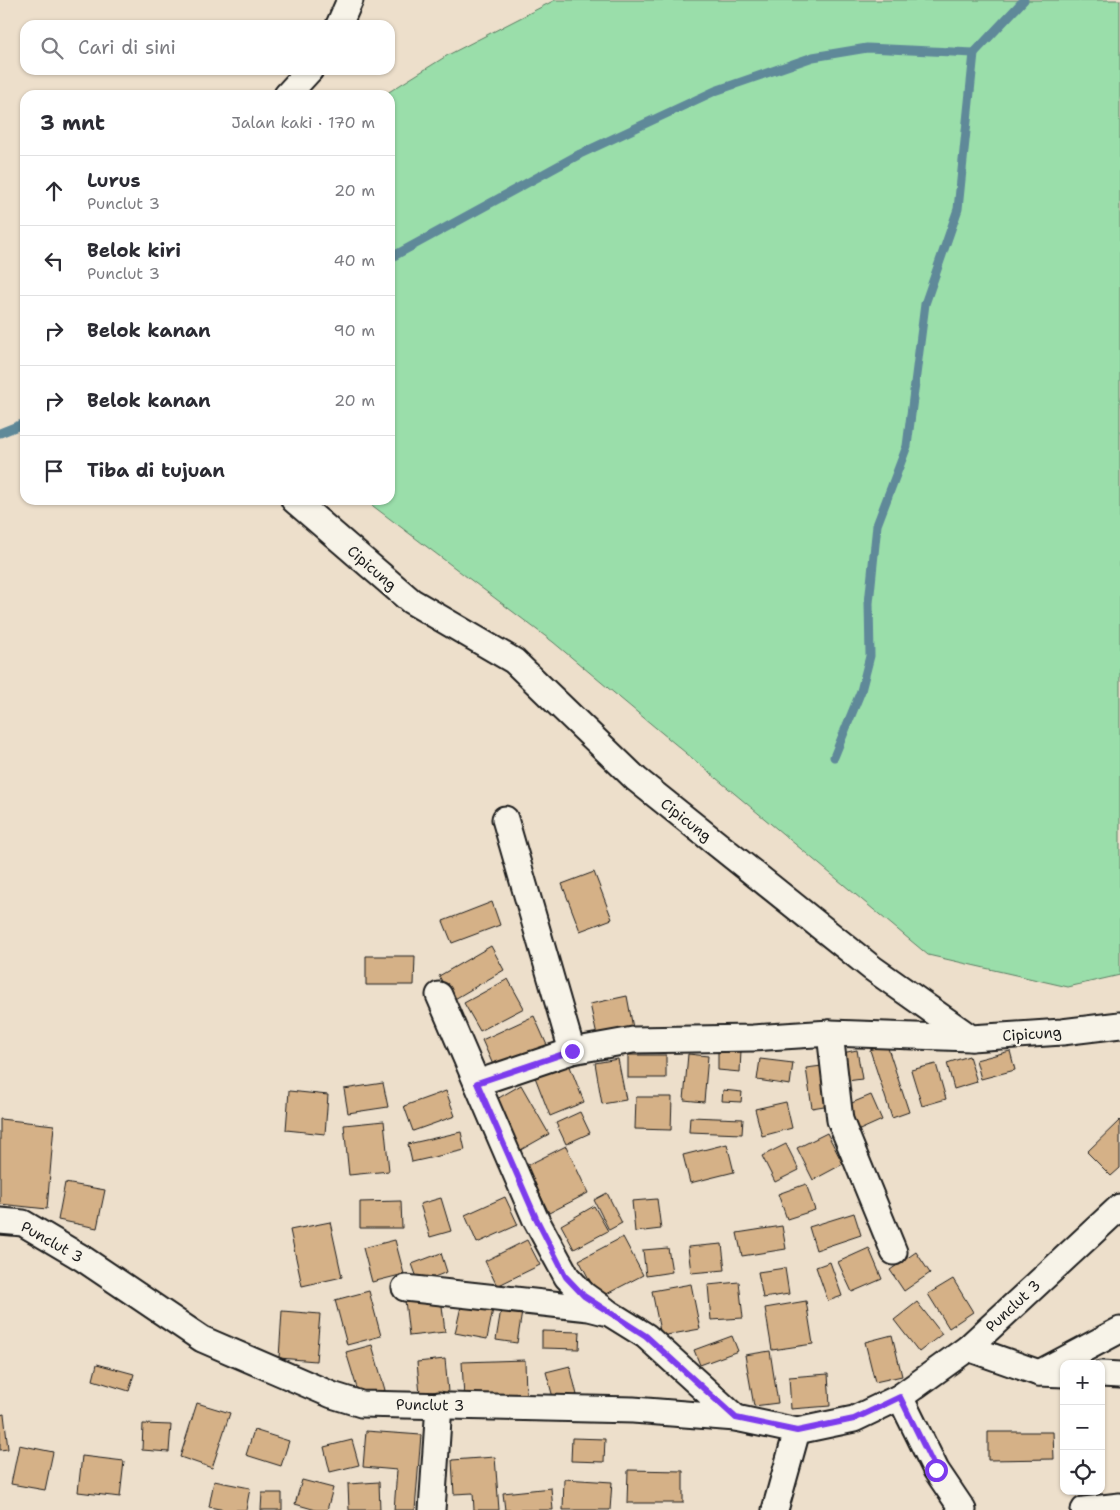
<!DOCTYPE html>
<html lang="id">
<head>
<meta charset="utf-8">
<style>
  body { margin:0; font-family:"Shantell Sans",sans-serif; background:#f7f7f7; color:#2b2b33 }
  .controls { position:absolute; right:15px; bottom:15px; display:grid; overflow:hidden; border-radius:10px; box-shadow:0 1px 4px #0004 }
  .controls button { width:45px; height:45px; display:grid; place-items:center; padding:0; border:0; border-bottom:1px solid #e1e1e2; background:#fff; color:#2b2b33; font:25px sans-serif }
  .stop { position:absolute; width:15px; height:15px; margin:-11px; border:4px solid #7c3aed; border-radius:50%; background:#fff }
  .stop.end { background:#7c3aed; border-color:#fff; box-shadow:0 1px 5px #0008 }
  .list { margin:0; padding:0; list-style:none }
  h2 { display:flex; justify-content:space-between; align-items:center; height:65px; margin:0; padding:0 20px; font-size:21px }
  h2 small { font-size:16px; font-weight:400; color:#7c7c81 }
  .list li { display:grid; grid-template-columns:32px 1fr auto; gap:15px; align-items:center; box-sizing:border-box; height:70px; padding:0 20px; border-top:1px solid #e1e1e2 }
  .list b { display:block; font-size:19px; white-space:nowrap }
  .list p { margin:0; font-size:16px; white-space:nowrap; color:#7c7c81 }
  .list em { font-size:16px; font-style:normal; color:#7c7c81 }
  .icon { flex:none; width:28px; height:28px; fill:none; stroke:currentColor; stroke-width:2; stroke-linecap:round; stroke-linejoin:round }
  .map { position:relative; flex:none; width:1120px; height:1510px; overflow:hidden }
  .search { position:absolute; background:#fff; box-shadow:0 1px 4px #0004; left:20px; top:20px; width:375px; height:55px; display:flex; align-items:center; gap:12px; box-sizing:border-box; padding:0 18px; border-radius:15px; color:#7c7c81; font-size:19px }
  .panel { position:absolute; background:#fff; box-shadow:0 1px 4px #0004; left:20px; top:90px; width:375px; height:415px; border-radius:15px }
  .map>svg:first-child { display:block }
</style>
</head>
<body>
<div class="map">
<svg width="1120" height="1510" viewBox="0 0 1120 1510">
  <rect width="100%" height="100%" fill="#eddfcb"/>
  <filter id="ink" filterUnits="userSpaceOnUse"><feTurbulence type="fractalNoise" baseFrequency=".02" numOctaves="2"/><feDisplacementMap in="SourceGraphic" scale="10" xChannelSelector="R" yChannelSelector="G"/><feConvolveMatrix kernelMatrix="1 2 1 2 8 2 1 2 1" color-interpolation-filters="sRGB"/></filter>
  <g filter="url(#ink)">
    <path fill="#9adeaa" stroke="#5b7d63" d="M555 0H1120V975L1068 987 928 955 553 642 365 500H390V95H384L448 55Z"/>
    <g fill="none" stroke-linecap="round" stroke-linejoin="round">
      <g stroke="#5f8999" stroke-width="9">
        <path d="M390 258 580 154 715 91 813 57 867 48 974 53 1024 0"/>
        <path d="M0 433 25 423"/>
        <path d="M834 757 861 691 870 656 869 603 877 525 907 446 925 304 958 209 974 53"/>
      </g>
    </g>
    <g fill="#d5b187" stroke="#1c1c1c">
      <path d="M594 872 612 919 580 931 562 884Z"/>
      <path d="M492 902 500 925 452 943 443 921Z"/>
      <path d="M491 946 504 970 453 1000 439 976Z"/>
      <path d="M366 956H415L414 985H366Z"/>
      <path d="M508 979 524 1008 480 1031 464 1003Z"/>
      <path d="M627 996 633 1028 597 1036 590 1004Z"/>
      <path d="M534 1016 550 1052 498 1076 482 1040Z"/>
      <path d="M887 1045 909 1112 892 1118 870 1050Z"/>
      <path d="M718 1049 741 1050 740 1072 718 1070Z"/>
      <path d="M857 1050 862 1079 847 1081 842 1053Z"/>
      <path d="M1010 1051 1015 1070 981 1079 976 1060Z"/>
      <path d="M688 1054 708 1056 704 1102 684 1100Z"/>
      <rect x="628" y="1055" width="38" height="23"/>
      <path d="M969 1056 977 1082 954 1089 947 1063Z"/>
      <path d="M618 1059 626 1100 602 1104 595 1063Z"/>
      <path d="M760 1059 793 1063 790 1085 757 1080Z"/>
      <path d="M569 1064 584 1102 550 1116 535 1077Z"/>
      <path d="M936 1064 946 1099 922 1106 911 1070Z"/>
      <path d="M830 1065 836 1104 812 1108 806 1068Z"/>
      <path d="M383 1083 388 1107 348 1113 344 1089Z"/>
      <path d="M521 1085 549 1134 517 1152 490 1103Z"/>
      <path d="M723 1090 742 1092 741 1102 722 1101Z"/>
      <path d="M289 1091 328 1095 325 1134 286 1130Z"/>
      <path d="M446 1091 455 1116 413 1131 404 1106Z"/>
      <path d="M871 1095 882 1120 853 1133 842 1107Z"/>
      <path d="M636 1097H672L671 1130 635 1129Z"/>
      <path d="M786 1102 792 1128 762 1136 755 1109Z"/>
      <path d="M580 1112 590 1133 566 1144 556 1123Z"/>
      <path d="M690 1117 743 1119 742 1134 689 1132Z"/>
      <path d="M0 1119 54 1125 47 1209 0 1204Z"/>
      <path d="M1120 1120V1168L1111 1176 1087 1152Z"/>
      <path d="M384 1121 389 1171 349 1175 344 1125Z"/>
      <path d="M461 1132 465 1150 412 1162 408 1144Z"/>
      <path d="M827 1133 843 1164 813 1180 797 1148Z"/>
      <path d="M727 1144 734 1172 690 1183 683 1155Z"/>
      <path d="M786 1144 799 1170 775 1182 762 1156Z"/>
      <path d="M566 1146 588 1193 549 1213 526 1166Z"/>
      <path d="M65 1183 105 1190 97 1228 58 1220Z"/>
      <path d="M806 1184 815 1210 787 1219 778 1194Z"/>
      <path d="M607 1193 622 1223 609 1230 594 1200Z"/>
      <path d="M505 1197 518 1225 477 1243 465 1215Z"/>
      <path d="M441 1198 451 1231 430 1237 420 1204Z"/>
      <path d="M657 1199 661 1229 635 1232 632 1201Z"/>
      <path d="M401 1201 402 1228H360V1202Z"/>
      <path d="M594 1206 608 1231 574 1249 561 1225Z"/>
      <path d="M854 1213 861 1235 816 1250 809 1227Z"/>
      <path d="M330 1222 342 1277 302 1286 290 1230Z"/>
      <path d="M782 1226 786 1249 742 1256 737 1233Z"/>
      <path d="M623 1237 643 1275 599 1298 579 1260Z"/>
      <path d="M395 1240 404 1274 372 1282 363 1248Z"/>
      <path d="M527 1240 540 1265 497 1286 485 1261Z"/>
      <path d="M722 1244 725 1270 691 1273 688 1247Z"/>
      <path d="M668 1248 672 1272 646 1276 643 1250Z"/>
      <path d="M869 1248 882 1279 852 1292 838 1262Z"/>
      <path d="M916 1252 930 1273 904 1291 890 1270Z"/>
      <path d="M441 1253 447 1272 419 1283 412 1264Z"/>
      <path d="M830 1262 842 1296 828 1301 816 1267Z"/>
      <path d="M785 1268 789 1294 763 1298 758 1272Z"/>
      <path d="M953 1279 973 1312 949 1328 928 1294Z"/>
      <path d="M739 1282 743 1318 711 1320 708 1285Z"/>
      <path d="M691 1284 700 1329 661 1336 652 1291Z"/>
      <path d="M369 1291 381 1336 347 1345 335 1300Z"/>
      <path d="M441 1297 445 1332 409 1336 405 1300Z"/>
      <path d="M806 1301 813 1344 772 1350 765 1308Z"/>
      <path d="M462 1302 493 1309 487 1339 455 1333Z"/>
      <path d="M917 1302 942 1334 919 1352 894 1320Z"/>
      <path d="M501 1309 522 1312 517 1343 496 1340Z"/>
      <path d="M282 1311 320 1314 316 1361 279 1358Z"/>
      <path d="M542 1331 580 1332 579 1349 542 1348Z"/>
      <path d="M892 1335 902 1376 875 1382 865 1342Z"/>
      <path d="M732 1336 738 1351 700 1365 694 1350Z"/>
      <path d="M372 1345 385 1390 360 1398 346 1352Z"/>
      <path d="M770 1351 778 1403 754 1406 745 1355Z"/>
      <path d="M445 1359 448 1392 420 1395 417 1362Z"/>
      <path d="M525 1360 526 1396 464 1398 462 1362Z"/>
      <path d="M97 1364 134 1374 129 1391 93 1380Z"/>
      <path d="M570 1366 577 1395 554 1401 546 1372Z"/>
      <path d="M828 1374 830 1406 791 1409 789 1377Z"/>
      <path d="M197 1403 230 1413 212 1468 180 1457Z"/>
      <path d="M4 1414 8 1449 0 1450V1415Z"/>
      <path d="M143 1424 171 1425 169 1452 142 1450Z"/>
      <path d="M254 1430 289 1441 281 1466 246 1455Z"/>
      <path d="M366 1431 421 1435 415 1510H394L397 1470 363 1467Z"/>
      <path d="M988 1432H1053L1054 1459 988 1460Z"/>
      <path d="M572 1438 605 1439 604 1462 571 1461Z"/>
      <path d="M352 1440 359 1465 330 1472 324 1447Z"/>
      <path d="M19 1445 53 1452 45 1490 11 1484Z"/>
      <path d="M82 1456 124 1461 120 1497 78 1492Z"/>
      <path d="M495 1457 499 1510H474L473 1493 454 1494 452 1460Z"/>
      <path d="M628 1470 683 1471V1503H627Z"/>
      <path d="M564 1479 612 1482 610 1510H563Z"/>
      <path d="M302 1480 333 1488 327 1510H316L295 1504Z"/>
      <path d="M214 1481 250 1488 246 1510H225L209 1507Z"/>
      <path d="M379 1482 380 1510H349L348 1484Z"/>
      <path d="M551 1488 553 1510H505L503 1493Z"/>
      <path d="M262 1493H282V1510H261Z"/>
    </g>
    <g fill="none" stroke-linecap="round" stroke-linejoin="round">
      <g stroke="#1c1c1c" stroke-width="29">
        <g id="minor">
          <path d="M339 25 350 0"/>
          <path d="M287 95 310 70"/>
          <path d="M294 500 411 601 514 661 636 779 872 968 971 1038 1062 1032 1120 1025"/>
          <path d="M505 819 572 1051"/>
          <path d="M439 995 535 1218 555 1255 567 1277 584 1295 605 1310"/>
          <path d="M830 1033 840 1120 894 1252"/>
          <path d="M477 1083 572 1051 633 1040 753 1038 830 1033 971 1038"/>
          <path d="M0 1221 23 1223 82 1258 202 1339 332 1395 361 1404 633 1410 736 1418 797 1431 854 1419 900 1397 968 1348 1120 1207"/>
          <path d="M405 1288 589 1308 609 1313 646 1336 736 1418"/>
          <path d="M968 1348 1039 1373 1064 1374"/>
          <path d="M1039 1373 1120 1330"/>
          <path d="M1101 1374 1120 1375"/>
          <path d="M900 1397 936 1470 963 1510"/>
          <path d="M432 1510 439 1405"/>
          <path d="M775 1510 797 1431"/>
          <path d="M1084 1510 1120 1506"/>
        </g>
      </g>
      <use href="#minor" stroke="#f7f3e8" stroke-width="25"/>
    </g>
  </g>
  <g fill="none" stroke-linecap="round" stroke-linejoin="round" filter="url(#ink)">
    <path stroke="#7c3aed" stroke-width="6" d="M572 1051 477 1083 536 1218 566 1277 584 1296 646 1336 736 1418 797 1431 854 1419 900 1397 936 1470"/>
  </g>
  <g text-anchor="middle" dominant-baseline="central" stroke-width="4.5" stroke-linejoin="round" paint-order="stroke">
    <g font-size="15" fill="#1c1c1c" stroke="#f7f3e8">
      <text transform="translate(372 568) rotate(41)">Cipicung</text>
      <text transform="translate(686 820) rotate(38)">Cipicung</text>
      <text transform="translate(1032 1034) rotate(-4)">Cipicung</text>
      <text transform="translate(52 1242) rotate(29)">Punclut 3</text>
      <text transform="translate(1013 1306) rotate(-43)">Punclut 3</text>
      <text transform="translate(430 1405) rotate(1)">Punclut 3</text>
    </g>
  </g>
</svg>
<div class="controls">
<button>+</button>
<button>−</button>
<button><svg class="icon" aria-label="locate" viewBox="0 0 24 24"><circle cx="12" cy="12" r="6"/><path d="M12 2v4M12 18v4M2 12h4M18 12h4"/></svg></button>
</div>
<div class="stop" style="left:936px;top:1470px"></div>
<div class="stop end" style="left:572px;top:1051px"></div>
<div class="search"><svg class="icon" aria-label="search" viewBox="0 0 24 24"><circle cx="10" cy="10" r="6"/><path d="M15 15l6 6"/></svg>Cari di sini</div>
<section class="panel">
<h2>3 mnt<small>Jalan kaki · 170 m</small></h2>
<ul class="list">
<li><svg class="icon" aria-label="ahead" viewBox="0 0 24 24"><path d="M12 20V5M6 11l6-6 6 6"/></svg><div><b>Lurus</b><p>Punclut 3</p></div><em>20 m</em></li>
<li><svg class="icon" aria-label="left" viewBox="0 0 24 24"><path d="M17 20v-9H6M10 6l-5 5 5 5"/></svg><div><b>Belok kiri</b><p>Punclut 3</p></div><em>40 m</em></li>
<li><svg class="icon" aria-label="right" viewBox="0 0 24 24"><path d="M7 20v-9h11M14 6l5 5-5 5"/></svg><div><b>Belok kanan</b></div><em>90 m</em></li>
<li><svg class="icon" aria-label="right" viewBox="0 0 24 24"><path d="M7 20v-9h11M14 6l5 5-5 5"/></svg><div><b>Belok kanan</b></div><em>20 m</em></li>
<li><svg class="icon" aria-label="arrive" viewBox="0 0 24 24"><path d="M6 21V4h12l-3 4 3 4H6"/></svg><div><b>Tiba di tujuan</b></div></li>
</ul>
</section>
</div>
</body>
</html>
